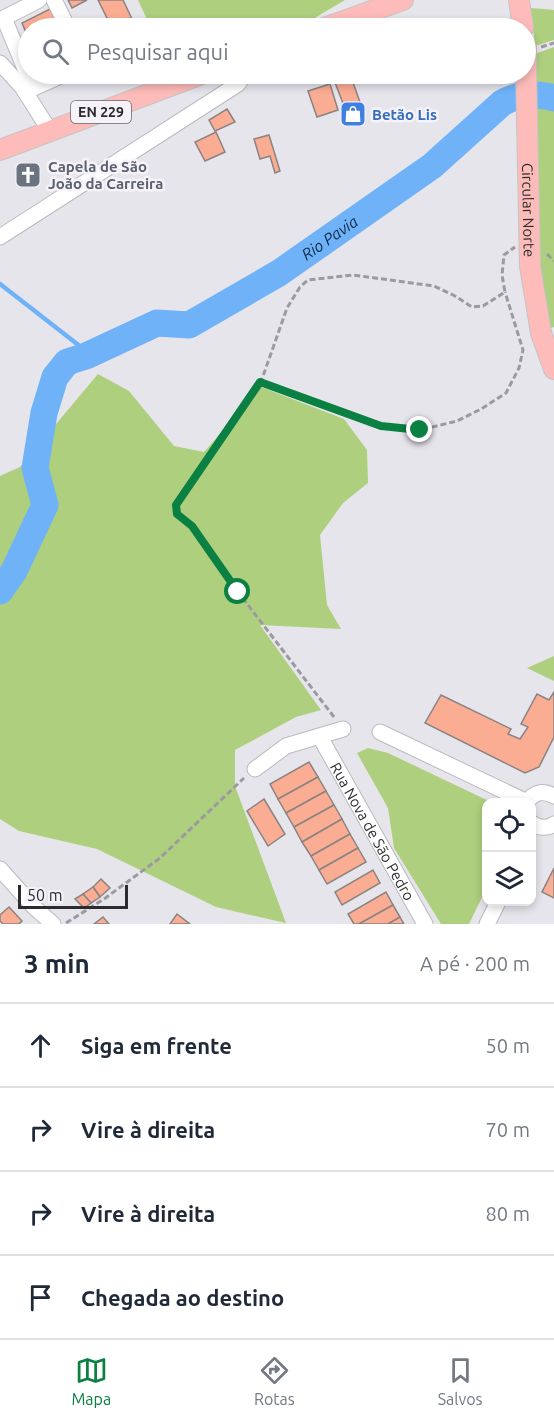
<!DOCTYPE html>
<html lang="pt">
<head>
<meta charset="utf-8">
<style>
  body { margin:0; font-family:Ubuntu,sans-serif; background:#f2f2f3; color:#1f2937 }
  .controls { position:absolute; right:18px; bottom:18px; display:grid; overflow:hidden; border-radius:12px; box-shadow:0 3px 9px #0003 }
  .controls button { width:54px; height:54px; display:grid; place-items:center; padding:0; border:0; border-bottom:2px solid #e0e1e3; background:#fff; color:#1f2937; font:30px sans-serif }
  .scale { position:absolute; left:18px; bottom:15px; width:110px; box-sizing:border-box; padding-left:6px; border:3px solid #2c2b2e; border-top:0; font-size:16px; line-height:21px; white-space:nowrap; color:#2c2b2e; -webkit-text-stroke:4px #f5f2f9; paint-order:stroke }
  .stop { position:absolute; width:18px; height:18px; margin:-14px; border:4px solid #0b8043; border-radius:50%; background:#fff }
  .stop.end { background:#0b8043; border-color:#fff; box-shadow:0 2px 6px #0008 }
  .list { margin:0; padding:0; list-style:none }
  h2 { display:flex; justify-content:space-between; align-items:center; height:78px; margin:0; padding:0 24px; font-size:26px }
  h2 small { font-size:20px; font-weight:400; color:#747a83 }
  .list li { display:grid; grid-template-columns:39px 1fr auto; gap:18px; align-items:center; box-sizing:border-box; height:84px; padding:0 24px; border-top:2px solid #e0e1e3 }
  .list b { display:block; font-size:22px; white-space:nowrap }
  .list em { font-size:20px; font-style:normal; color:#747a83 }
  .icon { flex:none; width:33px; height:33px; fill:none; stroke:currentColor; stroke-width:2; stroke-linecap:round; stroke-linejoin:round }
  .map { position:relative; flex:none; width:554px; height:924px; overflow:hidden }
  .search { position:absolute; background:#fff; box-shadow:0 3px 9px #0003; left:18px; right:18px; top:18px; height:66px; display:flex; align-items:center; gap:15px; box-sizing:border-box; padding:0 21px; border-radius:33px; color:#747a83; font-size:22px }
  .sheet { height:414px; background:#fff }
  nav { display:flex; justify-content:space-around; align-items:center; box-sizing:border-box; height:84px; border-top:2px solid #e0e1e3; background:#fff; font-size:16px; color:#747a83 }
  nav a { display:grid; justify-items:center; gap:3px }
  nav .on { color:#0b8043 }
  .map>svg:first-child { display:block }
</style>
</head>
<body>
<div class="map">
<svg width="554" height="924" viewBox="0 0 554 924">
  <rect width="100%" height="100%" fill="#e7e5ec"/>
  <g fill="#adcf7e">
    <path d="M138 0H345L306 23 288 28H151Z"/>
    <path d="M531 8 554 10V40L535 46Z"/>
    <path d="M554 47V327L550 328 538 258V144L535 54Z"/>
    <path d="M98 374 129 391 174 446 204 452 261 387 344 419 367 450 368 483 343 503 320 535 327 605 341 629 260 625 321 710 296 717 235 750V786L286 923 216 907 97 849 19 831 0 819V476L20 467Z"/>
    <path d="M554 656V681L527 668Z"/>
    <path d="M368 748 388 753 491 802H486V889L469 924H441L394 848 388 808 357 753Z"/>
  </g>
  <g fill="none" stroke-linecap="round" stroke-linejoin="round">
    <path stroke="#6fb2f8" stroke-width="4.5" d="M0 284 90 354"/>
    <path stroke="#6fb2f8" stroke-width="27" id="s1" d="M0 591 14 571 45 505 35 468 44 413 55 377 67 362 86 356 157 323 189 325 279 273 432 166 502 103C520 93 535 93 554 98"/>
  </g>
  <g fill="#fbad93" stroke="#8a8381" stroke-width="1.5">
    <path d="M68 0H87L72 8Z"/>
    <path d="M98 0H123L133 21 116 28H112Z"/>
    <path d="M50 9 58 24 49 28H28V37L22 23Z"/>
    <path d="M350 74 361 105 346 111 334 80Z"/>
    <path d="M330 84 338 110 317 117 308 91Z"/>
    <path d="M227 109 235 122 215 131 209 120Z"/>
    <path d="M216 132 225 152 205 161 195 142Z"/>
    <path d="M269 135 280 171 275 173 270 156 260 159 254 139Z"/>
    <path d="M32 165 37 182 24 185 19 168Z"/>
    <path d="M554 692V737L539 767 525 773 425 723 441 695 511 729 508 734 520 739 528 727 521 724 537 694 549 700Z"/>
    <path d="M309 762 318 777 278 799 270 784Z"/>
    <path d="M318 777 326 791 286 813 278 799Z"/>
    <path d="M326 791 334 805 294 827 286 813Z"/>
    <path d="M264 799 285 834 268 846 247 811Z"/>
    <path d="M334 805 342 819 302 842 294 827Z"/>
    <path d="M342 819 350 834 311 856 302 842Z"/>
    <path d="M350 834 358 848 319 870 311 856Z"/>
    <path d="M358 848 366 862 327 884 319 870Z"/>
    <path d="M554 868V898L542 892Z"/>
    <path d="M373 870 380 883 342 905 335 892Z"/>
    <path d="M101 879 110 888 100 897 93 887Z"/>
    <path d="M93 887 100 897 91 903 83 894Z"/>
    <path d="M386 892 393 905 359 924H354L348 914Z"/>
    <path d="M83 894 91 903 84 908 75 899Z"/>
    <path d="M393 905 400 917 388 924H359Z"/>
    <path d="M9 907 22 921 19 924H3L0 921V915Z"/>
    <path d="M177 914 190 924H170Z"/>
    <path d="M103 917 109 924H94Z"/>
    <path d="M400 917 404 924H388Z"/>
  </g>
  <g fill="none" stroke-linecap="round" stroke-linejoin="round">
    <g stroke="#bbb9bf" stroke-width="17">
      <g id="minor">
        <path d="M54 0 68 28"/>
        <path d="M0 63 22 87 50 131"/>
        <path d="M33 88 4 18 39 0"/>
        <path d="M25 92 65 74"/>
        <path d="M0 237 238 84 245 74"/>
        <path d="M380 732 527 802"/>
        <path id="s2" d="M320 737 425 924"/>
        <path d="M255 769 286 746 343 729"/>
        <path d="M527 802C534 792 543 790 554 796"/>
        <path d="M532 823C538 828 547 829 554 824"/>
        <path d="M0 869 34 907 53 924"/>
        <path d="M487 924 498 902"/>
      </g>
    </g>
    <g stroke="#c4c4c4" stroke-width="22">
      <g id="major">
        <path d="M519 0 523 28"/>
        <path d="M324 28 403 0"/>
        <path d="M526 48V68"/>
        <path d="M0 150 202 74"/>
        <path d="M541 333 554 369"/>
      </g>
    </g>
    <g stroke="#9c9aa0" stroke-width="3" stroke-dasharray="6 3" stroke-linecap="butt">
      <path d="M541 47 554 43"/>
      <path d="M547 254 554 261"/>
      <path d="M260 382 381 426 420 430 457 421 481 409 506 393 519 368 523 350 505 292"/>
      <path d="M334 717 238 592 192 526 177 514 176 505 262 379 287 308 300 287 308 280 353 275 434 286 455 296 472 307 483 306 505 292 502 275 504 255 515 247"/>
      <path d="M66 923 104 899 160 858 244 778"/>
    </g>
    <use href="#minor" stroke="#fff" stroke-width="15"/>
    <use href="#major" stroke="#fdbcba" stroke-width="20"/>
    <g stroke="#c4c4c4" stroke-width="22" stroke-linecap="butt">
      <g id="major-bridge">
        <path id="s3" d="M526 68 530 266 541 333"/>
      </g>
    </g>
    <use href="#major-bridge" stroke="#fdbcba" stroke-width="20"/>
  </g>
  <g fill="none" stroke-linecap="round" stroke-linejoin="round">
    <path stroke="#0b8043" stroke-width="8" d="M238 592 192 526 177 514 176 505 260 382 381 426 420 430"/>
  </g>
  <defs>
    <g id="shop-square" transform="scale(1.35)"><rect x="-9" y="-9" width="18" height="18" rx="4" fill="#3f7fe0" stroke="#f5f2f9"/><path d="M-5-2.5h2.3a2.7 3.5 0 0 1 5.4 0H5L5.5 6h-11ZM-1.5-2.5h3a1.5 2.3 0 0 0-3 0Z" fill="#fff"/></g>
    <g id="church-square" transform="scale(1.35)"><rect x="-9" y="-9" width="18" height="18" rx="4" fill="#6b7280" stroke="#f5f2f9"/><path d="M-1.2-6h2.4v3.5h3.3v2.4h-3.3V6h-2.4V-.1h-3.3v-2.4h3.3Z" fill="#fff"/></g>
  </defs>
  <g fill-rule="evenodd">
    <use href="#shop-square" x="353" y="114"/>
    <use href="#church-square" x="28" y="175"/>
  </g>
  <g text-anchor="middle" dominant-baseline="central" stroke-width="5" stroke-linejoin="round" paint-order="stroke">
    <rect fill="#f5f2f9" stroke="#68676b" stroke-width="1.5" x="71" y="101" width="60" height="22" rx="4.5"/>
    <g font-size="14" font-weight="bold" fill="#2c2b2e">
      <text x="101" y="112">EN 229</text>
    </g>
    <g font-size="15" font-weight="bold" fill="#366cbe" stroke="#f5f2f9" text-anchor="start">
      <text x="372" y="114">Betão Lis</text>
    </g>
    <g font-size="15" font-weight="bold" fill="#5b616d" stroke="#f5f2f9" text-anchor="start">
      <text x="48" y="166">Capela de São<tspan x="48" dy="17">João da Carreira</tspan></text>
    </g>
    <g font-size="15" fill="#2c2b2e" stroke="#f5f2f9">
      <text stroke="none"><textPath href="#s3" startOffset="142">Circular Norte</textPath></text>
      <text stroke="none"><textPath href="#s2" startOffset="108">Rua Nova de São Pedro</textPath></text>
    </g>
    <g font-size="16" font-style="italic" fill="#0f2b47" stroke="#f5f2f9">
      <text stroke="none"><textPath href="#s1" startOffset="544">Rio Pavia</textPath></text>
    </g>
  </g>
</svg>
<div class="controls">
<button><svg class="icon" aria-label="locate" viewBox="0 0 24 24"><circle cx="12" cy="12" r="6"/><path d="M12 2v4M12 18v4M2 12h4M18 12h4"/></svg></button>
<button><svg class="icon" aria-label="layers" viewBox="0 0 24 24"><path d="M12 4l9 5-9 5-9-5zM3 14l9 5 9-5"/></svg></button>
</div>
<div class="scale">50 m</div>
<div class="stop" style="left:238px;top:592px"></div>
<div class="stop end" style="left:420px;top:430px"></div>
<div class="search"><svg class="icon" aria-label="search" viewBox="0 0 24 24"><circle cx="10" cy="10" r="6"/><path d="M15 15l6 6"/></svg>Pesquisar aqui</div>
</div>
<section class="sheet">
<h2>3 min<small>A pé · 200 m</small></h2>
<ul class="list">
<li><svg class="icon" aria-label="ahead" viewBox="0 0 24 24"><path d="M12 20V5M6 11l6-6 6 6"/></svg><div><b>Siga em frente</b></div><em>50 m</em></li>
<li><svg class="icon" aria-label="right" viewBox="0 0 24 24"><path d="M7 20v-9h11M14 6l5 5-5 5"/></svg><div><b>Vire à direita</b></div><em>70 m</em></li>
<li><svg class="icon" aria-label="right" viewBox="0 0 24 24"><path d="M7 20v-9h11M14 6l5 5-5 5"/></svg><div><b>Vire à direita</b></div><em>80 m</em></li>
<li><svg class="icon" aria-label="arrive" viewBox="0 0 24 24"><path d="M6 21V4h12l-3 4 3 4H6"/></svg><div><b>Chegada ao destino</b></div></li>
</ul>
</section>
<nav>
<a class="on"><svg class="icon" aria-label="map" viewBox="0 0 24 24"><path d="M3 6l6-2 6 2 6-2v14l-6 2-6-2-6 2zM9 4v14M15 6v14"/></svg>Mapa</a>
<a><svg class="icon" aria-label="directions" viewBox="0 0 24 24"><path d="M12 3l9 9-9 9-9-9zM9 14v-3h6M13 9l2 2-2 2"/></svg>Rotas</a>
<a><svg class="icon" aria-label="saved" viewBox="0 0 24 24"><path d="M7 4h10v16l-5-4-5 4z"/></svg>Salvos</a>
</nav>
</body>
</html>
